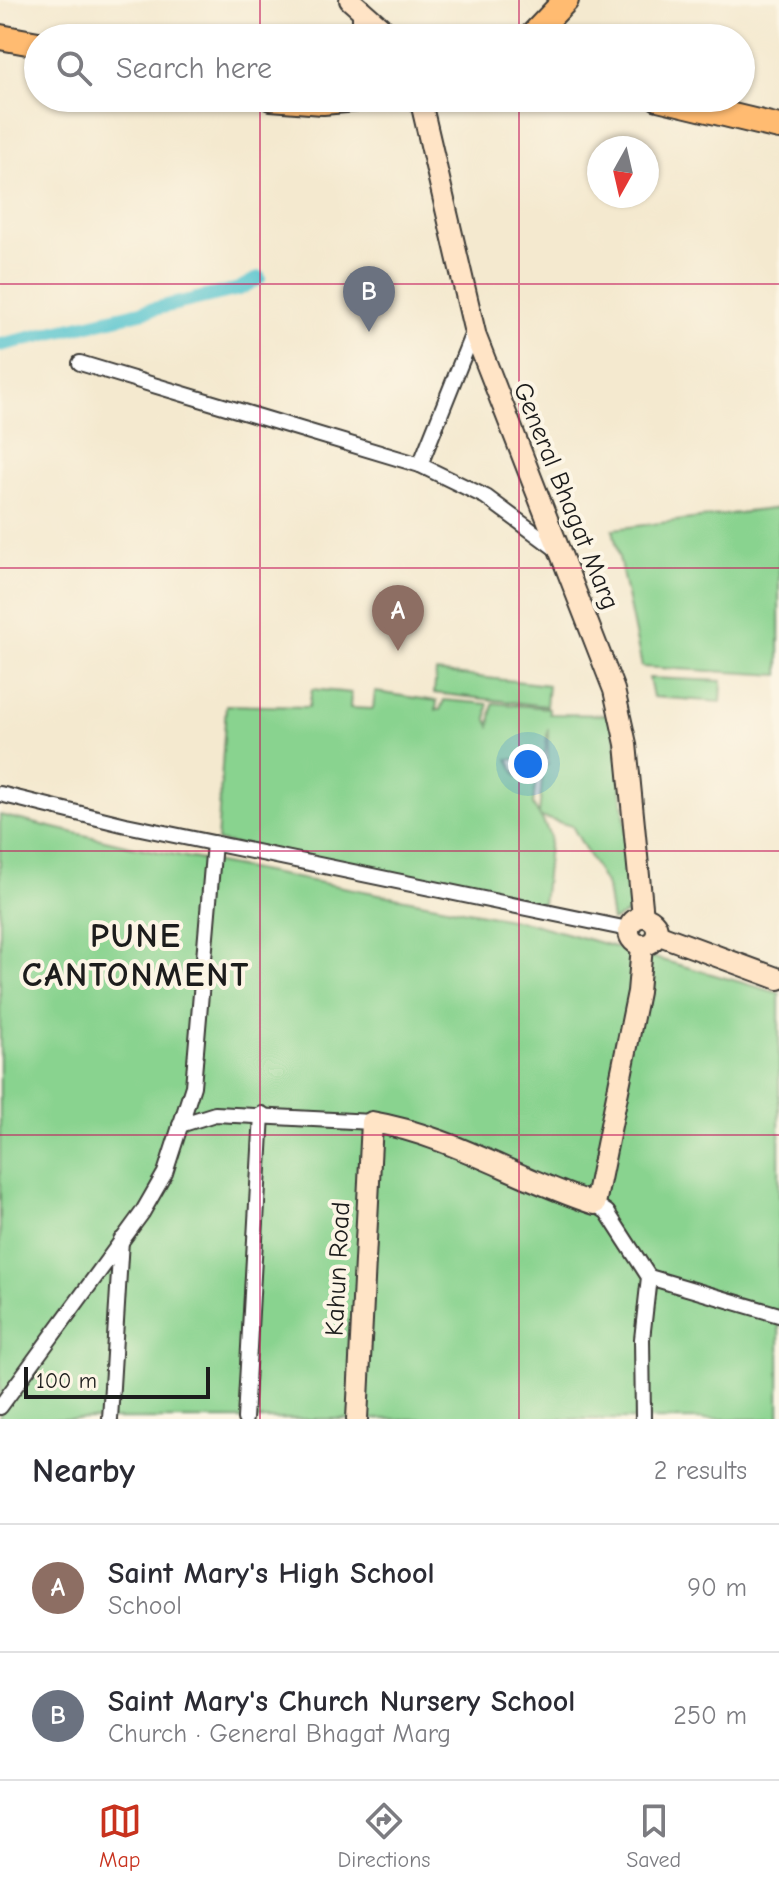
<!DOCTYPE html>
<html lang="en">
<head>
<meta charset="utf-8">
<style>
  body { margin:0; font-family:"Comic Neue",sans-serif; background:#f2f2f3; color:#2b2b33 }
  .compass { position:absolute; left:587px; top:136px; width:72px; height:72px; border-radius:50%; background:#fff; box-shadow:0 2px 6px #0004; rotate:188deg }
  .scale { position:absolute; left:24px; bottom:20px; width:186px; box-sizing:border-box; padding-left:8px; border:4px solid #1c1c1c; border-top:0; font-size:22px; line-height:28px; white-space:nowrap; color:#1c1c1c; -webkit-text-stroke:6px #fcf5e5; paint-order:stroke }
  .you { position:absolute; left:528px; top:764px; width:28px; height:28px; margin:-20px; border:6px solid #fff; border-radius:50%; background:#1a73e8; box-shadow:0 0 0 12px #1a73e833 }
  .badge { display:grid; place-items:center; width:52px; height:52px; border-radius:50%; background:#c8321e; color:#fff; font-size:26px; font-weight:700 }
  .pin { position:absolute; translate:-50% -66px; filter:drop-shadow(0 2px 4px #0008) }
  .pin::after { content:''; position:absolute; top:42px; width:28px; height:24px; background:inherit; clip-path:polygon(0 0,100% 0,50% 100%) }
  .list { margin:0; padding:0; list-style:none }
  h2 { display:flex; justify-content:space-between; align-items:center; height:104px; margin:0; padding:0 32px; font-size:34px }
  h2 small { font-size:26px; font-weight:400; color:#7c7c81 }
  .list li { display:grid; grid-template-columns:52px 1fr auto; gap:24px; align-items:center; box-sizing:border-box; height:128px; padding:0 32px; border-top:2px solid #e1e1e2 }
  .list b { display:block; font-size:30px; white-space:nowrap }
  .list p { margin:0; font-size:26px; white-space:nowrap; color:#7c7c81 }
  .list em { font-size:26px; font-style:normal; color:#7c7c81 }
  .icon { flex:none; width:44px; height:44px; fill:none; stroke:currentColor; stroke-width:2; stroke-linecap:round; stroke-linejoin:round }
  .map { position:relative; flex:none; width:779px; height:1419px; overflow:hidden }
  .search { position:absolute; background:#fff; box-shadow:0 2px 6px #0004; left:24px; right:24px; top:24px; height:88px; display:flex; align-items:center; gap:20px; box-sizing:border-box; padding:0 28px; border-radius:44px; color:#7c7c81; font-size:30px }
  .sheet { height:360px; background:#fff }
  nav { display:flex; justify-content:space-around; align-items:center; box-sizing:border-box; height:112px; border-top:2px solid #e1e1e2; background:#fff; font-size:22px; color:#7c7c81 }
  nav a { display:grid; justify-items:center; gap:4px }
  nav .on { color:#c8321e }
  .map>svg:first-child { display:block }
</style>
</head>
<body>
<div class="map">
<svg width="779" height="1419" viewBox="0 0 779 1419">
  <rect width="100%" height="100%" fill="#fcf5e5"/>
  <filter id="ink" filterUnits="userSpaceOnUse"><feTurbulence type="fractalNoise" baseFrequency=".0125" numOctaves="2"/><feDisplacementMap in="SourceGraphic" scale="16" xChannelSelector="R" yChannelSelector="G"/><feConvolveMatrix kernelMatrix="1 2 1 2 8 2 1 2 1" color-interpolation-filters="sRGB"/></filter>
  <filter id="wash" filterUnits="userSpaceOnUse"><feTurbulence type="fractalNoise" baseFrequency=".006" numOctaves="4" result="noise"/><feDisplacementMap in="SourceGraphic" scale="32" xChannelSelector="R" yChannelSelector="G"/><feGaussianBlur stdDeviation="1.8" result="paint"/><feColorMatrix in="noise" values="0 0 0 0 0 0 0 0 0 0 0 0 0 0 0 0 0 1.4 0 .05"/><feComposite in="paint" operator="in"/></filter>
  <g filter="url(#wash)">
    <rect width="100%" height="100%" fill="#f4e9cf"/>
    <g fill="#89d38f" stroke="#527856" stroke-width="2" fill-rule="evenodd">
      <path d="M779 508V675L642 667 613 529Z"/>
      <path d="M436 672 548 685 546 706 434 693Z"/>
      <path d="M649 678 722 681 721 702 653 697Z"/>
      <path d="M312 689 351 693 350 708 373 709 375 692 437 701 436 710H440L444 700 488 704 487 720 490 726 493 703 549 708V714L613 715 635 910 612 921 607 887 572 826 541 817 550 836 543 904 217 841 226 705 309 707ZM548 728V765L543 766 539 815 533 805 536 778 517 776 508 759 544 762Z"/>
      <path d="M0 815 134 847 530 923 779 993V1419H0Z"/>
    </g>
    <g fill="none" stroke-linecap="round" stroke-linejoin="round">
      <path stroke="#58c5cf" stroke-width="14" d="M0 345 239 289 259 278"/>
    </g>
  </g>
  <g filter="url(#ink)">
    <g fill="none" stroke-linecap="round" stroke-linejoin="round">
      <g stroke="#3c3b37" stroke-width="18">
        <g id="street">
          <path d="M80 363 420 465 486 497 559 551"/>
          <path d="M420 465 474 330"/>
          <path d="M0 794 126 825 628 929"/>
          <path d="M180 1125 215 1114 372 1122"/>
          <path d="M595 1204 607 1212 649 1277 642 1339 643 1419"/>
          <path d="M649 1277 779 1315"/>
          <path d="M0 1407 142 1213 165 1173 193 1086 214 843"/>
          <path d="M110 1419 121 1240"/>
          <path d="M245 1419 262 1114"/>
        </g>
      </g>
      <g stroke="#3c3b37" stroke-width="24">
        <g id="secondary">
          <path d="M350 0 393 38"/>
          <path d="M363 14V32L369 38"/>
          <path d="M420 98 476 337 614 690 626 744 643 917"/>
          <circle cx="643" cy="931" r="14"/>
          <path d="M657 934 779 979"/>
          <path d="M357 1419 372 1122C450 1135 519 1180 595 1204L638 992 642 946"/>
        </g>
      </g>
      <g stroke="#3c3b37" stroke-width="28">
        <g id="highway">
          <path d="M0 37 38 44"/>
          <path d="M530 38 566 0"/>
          <path d="M271 98 323 102 368 98"/>
          <path d="M658 98 779 127"/>
        </g>
      </g>
      <use href="#street" stroke="#fff" stroke-width="14"/>
      <use href="#secondary" stroke="#ffe4c6" stroke-width="20"/>
      <use href="#highway" stroke="#ffbb71" stroke-width="24"/>
    </g>
  </g>
  <path fill="none" stroke="#c2185b" stroke-width="2" stroke-opacity="0.55" d="M260 0V38M519 0V38M260 98V1419M519 98V1419M0 284H779M0 568H779M0 851H779M0 1135H779"/>
  <g text-anchor="middle" dominant-baseline="central" stroke-width="8" stroke-linejoin="round" paint-order="stroke">
    <g font-size="26" fill="#1c1c1c" stroke="#fcf5e5">
      <text transform="translate(566 496) rotate(68)">General Bhagat Marg</text>
      <text transform="translate(338 1269) rotate(-87)">Kahun Road</text>
    </g>
    <g font-size="34" font-weight="bold" letter-spacing="2" fill="#1c1c1c" stroke="#fcf5e5">
      <text x="136" y="936">PUNE<tspan x="136" dy="39">CANTONMENT</tspan></text>
    </g>
  </g>
</svg>
<svg class="compass" viewBox="-18 -18 36 36"><path d="M0-13l5 13h-10z" fill="#e53935"/><path d="M0 13l5-13h-10z" fill="#7c7c81"/></svg>
<div class="scale">100 m</div>
<div class="you"></div>
<div class="pin badge" style="left:398px;top:651px;background:#8d6e63">A</div>
<div class="pin badge" style="left:369px;top:332px;background:#6b7280">B</div>
<div class="search"><svg class="icon" aria-label="search" viewBox="0 0 24 24"><circle cx="10" cy="10" r="6"/><path d="M15 15l6 6"/></svg>Search here</div>
</div>
<section class="sheet">
<h2>Nearby<small>2 results</small></h2>
<ul class="list">
<li><span class="badge" style="background:#8d6e63">A</span><div><b>Saint Mary's High School</b><p>School</p></div><em>90 m</em></li>
<li><span class="badge" style="background:#6b7280">B</span><div><b>Saint Mary's Church Nursery School</b><p>Church · General Bhagat Marg</p></div><em>250 m</em></li>
</ul>
</section>
<nav>
<a class="on"><svg class="icon" aria-label="map" viewBox="0 0 24 24"><path d="M3 6l6-2 6 2 6-2v14l-6 2-6-2-6 2zM9 4v14M15 6v14"/></svg>Map</a>
<a><svg class="icon" aria-label="directions" viewBox="0 0 24 24"><path d="M12 3l9 9-9 9-9-9zM9 14v-3h6M13 9l2 2-2 2"/></svg>Directions</a>
<a><svg class="icon" aria-label="saved" viewBox="0 0 24 24"><path d="M7 4h10v16l-5-4-5 4z"/></svg>Saved</a>
</nav>
</body>
</html>
